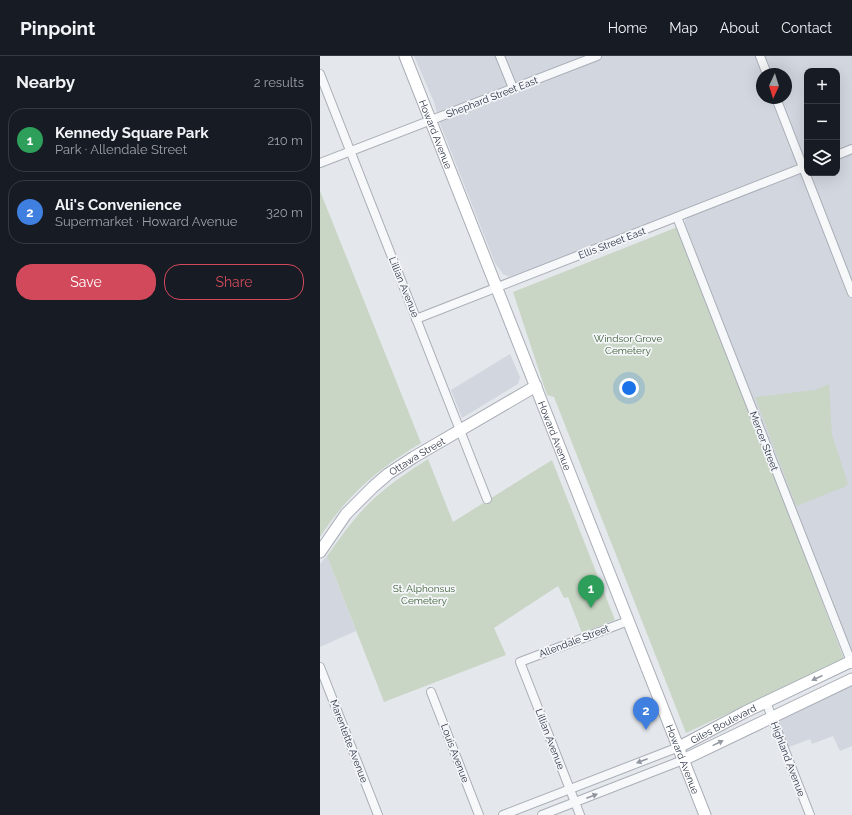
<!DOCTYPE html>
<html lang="en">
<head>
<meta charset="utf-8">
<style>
  body { margin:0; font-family:Raleway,sans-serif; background:#242831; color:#f1f3f6 }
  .controls { position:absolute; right:12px; top:12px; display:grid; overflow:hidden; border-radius:8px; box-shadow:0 4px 16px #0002 }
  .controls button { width:36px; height:36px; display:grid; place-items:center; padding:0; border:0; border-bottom:1px solid #363941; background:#171b24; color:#f1f3f6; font:20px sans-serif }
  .compass { position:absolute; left:436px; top:12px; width:36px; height:36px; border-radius:50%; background:#171b24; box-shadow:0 4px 16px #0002; rotate:184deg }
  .you { position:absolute; left:309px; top:332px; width:14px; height:14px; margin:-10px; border:3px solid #fff; border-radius:50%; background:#1a73e8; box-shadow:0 0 0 6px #1a73e833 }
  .badge { display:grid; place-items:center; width:26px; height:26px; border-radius:50%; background:#d1495b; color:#fff; font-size:13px; font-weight:700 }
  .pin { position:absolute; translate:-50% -33px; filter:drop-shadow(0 1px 2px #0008) }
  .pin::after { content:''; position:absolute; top:21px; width:14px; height:12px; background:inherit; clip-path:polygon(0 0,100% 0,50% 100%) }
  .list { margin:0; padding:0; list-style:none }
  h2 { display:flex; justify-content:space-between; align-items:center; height:52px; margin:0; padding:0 16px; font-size:17px }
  h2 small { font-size:13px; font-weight:400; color:#9ea1a6 }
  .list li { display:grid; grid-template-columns:26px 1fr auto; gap:12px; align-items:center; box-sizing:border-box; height:64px; margin:0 8px 8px; padding:0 8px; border:1px solid #363941; border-radius:16px }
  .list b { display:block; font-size:15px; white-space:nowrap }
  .list p { margin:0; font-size:13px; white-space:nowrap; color:#9ea1a6 }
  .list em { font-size:13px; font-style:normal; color:#9ea1a6 }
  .actions { display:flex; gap:8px; padding:12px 16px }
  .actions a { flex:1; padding:9px 0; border:1px solid #d1495b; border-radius:16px; text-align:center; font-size:14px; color:#d1495b }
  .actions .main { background:#d1495b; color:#fff }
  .icon { flex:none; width:22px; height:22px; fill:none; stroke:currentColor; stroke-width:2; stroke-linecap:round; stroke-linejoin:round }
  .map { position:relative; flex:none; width:532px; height:759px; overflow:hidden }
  header { display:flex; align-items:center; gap:24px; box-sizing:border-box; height:56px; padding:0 20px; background:#171b24; border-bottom:1px solid #363941 }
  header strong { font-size:19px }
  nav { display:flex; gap:22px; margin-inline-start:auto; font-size:14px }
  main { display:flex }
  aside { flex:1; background:#171b24 }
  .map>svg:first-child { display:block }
</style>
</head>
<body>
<header>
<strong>Pinpoint</strong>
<nav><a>Home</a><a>Map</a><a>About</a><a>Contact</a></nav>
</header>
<main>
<aside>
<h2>Nearby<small>2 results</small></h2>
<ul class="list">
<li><span class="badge" style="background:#2e9e5b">1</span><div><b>Kennedy Square Park</b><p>Park · Allendale Street</p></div><em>210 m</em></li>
<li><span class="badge" style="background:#3f7fe0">2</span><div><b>Ali's Convenience</b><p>Supermarket · Howard Avenue</p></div><em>320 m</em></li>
</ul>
<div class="actions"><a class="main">Save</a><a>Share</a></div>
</aside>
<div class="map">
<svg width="532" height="759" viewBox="0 0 532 759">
  <rect width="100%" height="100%" fill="#e4e7ec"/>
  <g fill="#d2d6de" fill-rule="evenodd">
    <path d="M94 0H532V597L365 168V164L368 161 480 118 476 108 473 111 199 220 190 221 183 218 175 207 119 65 114 46ZM487 15H517V117H487ZM442 18H466V42H442Z"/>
    <path d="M190 298 200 321 198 328 142 362 131 334Z"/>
    <path d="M7 500 36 575 0 591V508Z"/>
    <path d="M532 623V690L520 695 513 680 492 688 490 683 464 693 452 662Z"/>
  </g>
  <g fill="#c9d6c5">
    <path d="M0 135 101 387C58 413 28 438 0 481Z"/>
    <path d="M360 170 524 603 366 677 234 341 227 339 193 236Z"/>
    <path d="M509 328 512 379 528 428 524 431 476 450 435 341 495 334Z"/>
    <path d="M108 403 133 466 232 404 295 564 262 577 248 541 244 542 238 530 174 572 186 599 64 646 7 500C22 479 38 456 58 439 74 425 91 414 108 403Z"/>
  </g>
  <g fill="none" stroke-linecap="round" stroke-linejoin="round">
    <g stroke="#a9aeb7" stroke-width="10">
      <g id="street">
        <path d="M180 0 193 32"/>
        <path d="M440 0 447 18"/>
        <path d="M0 18 167 443"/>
        <path d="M456 42 532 237"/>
        <path d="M517 99 532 93"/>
        <path d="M0 107 277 0"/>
        <path d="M357 161 532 608"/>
        <path d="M96 263 487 110"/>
        <path d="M0 611 58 759"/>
        <path d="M111 636 159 759"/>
        <path d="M446 646 490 759"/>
        <path d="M183 759 359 691"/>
        <path d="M222 759 363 704"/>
        <path d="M260 759 200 606 308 565"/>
      </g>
    </g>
    <g stroke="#a9aeb7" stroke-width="13">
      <g id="secondary">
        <path id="s1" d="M85 0 385 759"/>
        <path id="s2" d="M0 496 26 458 53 431 68 418 94 401 216 330"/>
        <path id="s3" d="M359 691 425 656 532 605"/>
        <path d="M363 704 532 623"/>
      </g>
    </g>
    <use href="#street" stroke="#f7f8fa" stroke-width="8"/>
    <use href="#secondary" stroke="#fff" stroke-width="11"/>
  </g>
  <defs><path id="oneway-solid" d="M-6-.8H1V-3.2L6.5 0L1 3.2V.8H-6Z"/></defs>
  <g fill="#959aa2">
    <use href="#oneway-solid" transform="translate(497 622) rotate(155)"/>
    <use href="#oneway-solid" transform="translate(398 687) rotate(-26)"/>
  </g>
  <g fill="#9196a0">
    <use href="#oneway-solid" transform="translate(322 705) rotate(159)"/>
    <use href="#oneway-solid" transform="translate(272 740) rotate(-21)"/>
  </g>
  <g text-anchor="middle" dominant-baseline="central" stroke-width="3.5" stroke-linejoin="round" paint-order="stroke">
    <g font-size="10" fill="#2b3445" stroke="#f4f6f9">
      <text transform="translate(172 41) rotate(-21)">Shephard Street East</text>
      <text stroke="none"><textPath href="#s1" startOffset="84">Howard Avenue</textPath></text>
      <text transform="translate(292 187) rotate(-21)">Ellis Street East</text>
      <text transform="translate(84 231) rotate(68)">Lillian Avenue</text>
      <text stroke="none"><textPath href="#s1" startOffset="408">Howard Avenue</textPath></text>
      <text transform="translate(444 385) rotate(69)">Mercer Street</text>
      <text stroke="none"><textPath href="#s2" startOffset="138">Ottawa Street</textPath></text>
      <text transform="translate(254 585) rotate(-21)">Allendale Street</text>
      <text stroke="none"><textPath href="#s3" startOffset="50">Giles Boulevard</textPath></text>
      <text transform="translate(230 683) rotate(69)">Lillian Avenue</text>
      <text transform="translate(29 685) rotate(69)">Marentette Avenue</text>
      <text transform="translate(135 697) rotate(69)">Louis Avenue</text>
      <text stroke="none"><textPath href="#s1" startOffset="756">Howard Avenue</textPath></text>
      <text transform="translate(468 703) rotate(69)">Highland Avenue</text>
    </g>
    <g font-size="10" fill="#3f6138" stroke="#f4f6f9">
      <text x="308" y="282">Windsor Grove<tspan x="308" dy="12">Cemetery</tspan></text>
      <text x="104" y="532">St. Alphonsus<tspan x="104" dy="12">Cemetery</tspan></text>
    </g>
  </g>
</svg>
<div class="controls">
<button>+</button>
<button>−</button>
<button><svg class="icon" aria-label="layers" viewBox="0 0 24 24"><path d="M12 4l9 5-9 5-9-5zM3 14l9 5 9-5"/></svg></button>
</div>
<svg class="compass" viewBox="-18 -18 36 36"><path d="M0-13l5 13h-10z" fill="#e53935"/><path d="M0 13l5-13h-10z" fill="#9ea1a6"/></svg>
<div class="you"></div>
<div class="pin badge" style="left:271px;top:552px;background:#2e9e5b">1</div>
<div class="pin badge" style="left:326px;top:674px;background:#3f7fe0">2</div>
</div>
</main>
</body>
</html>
